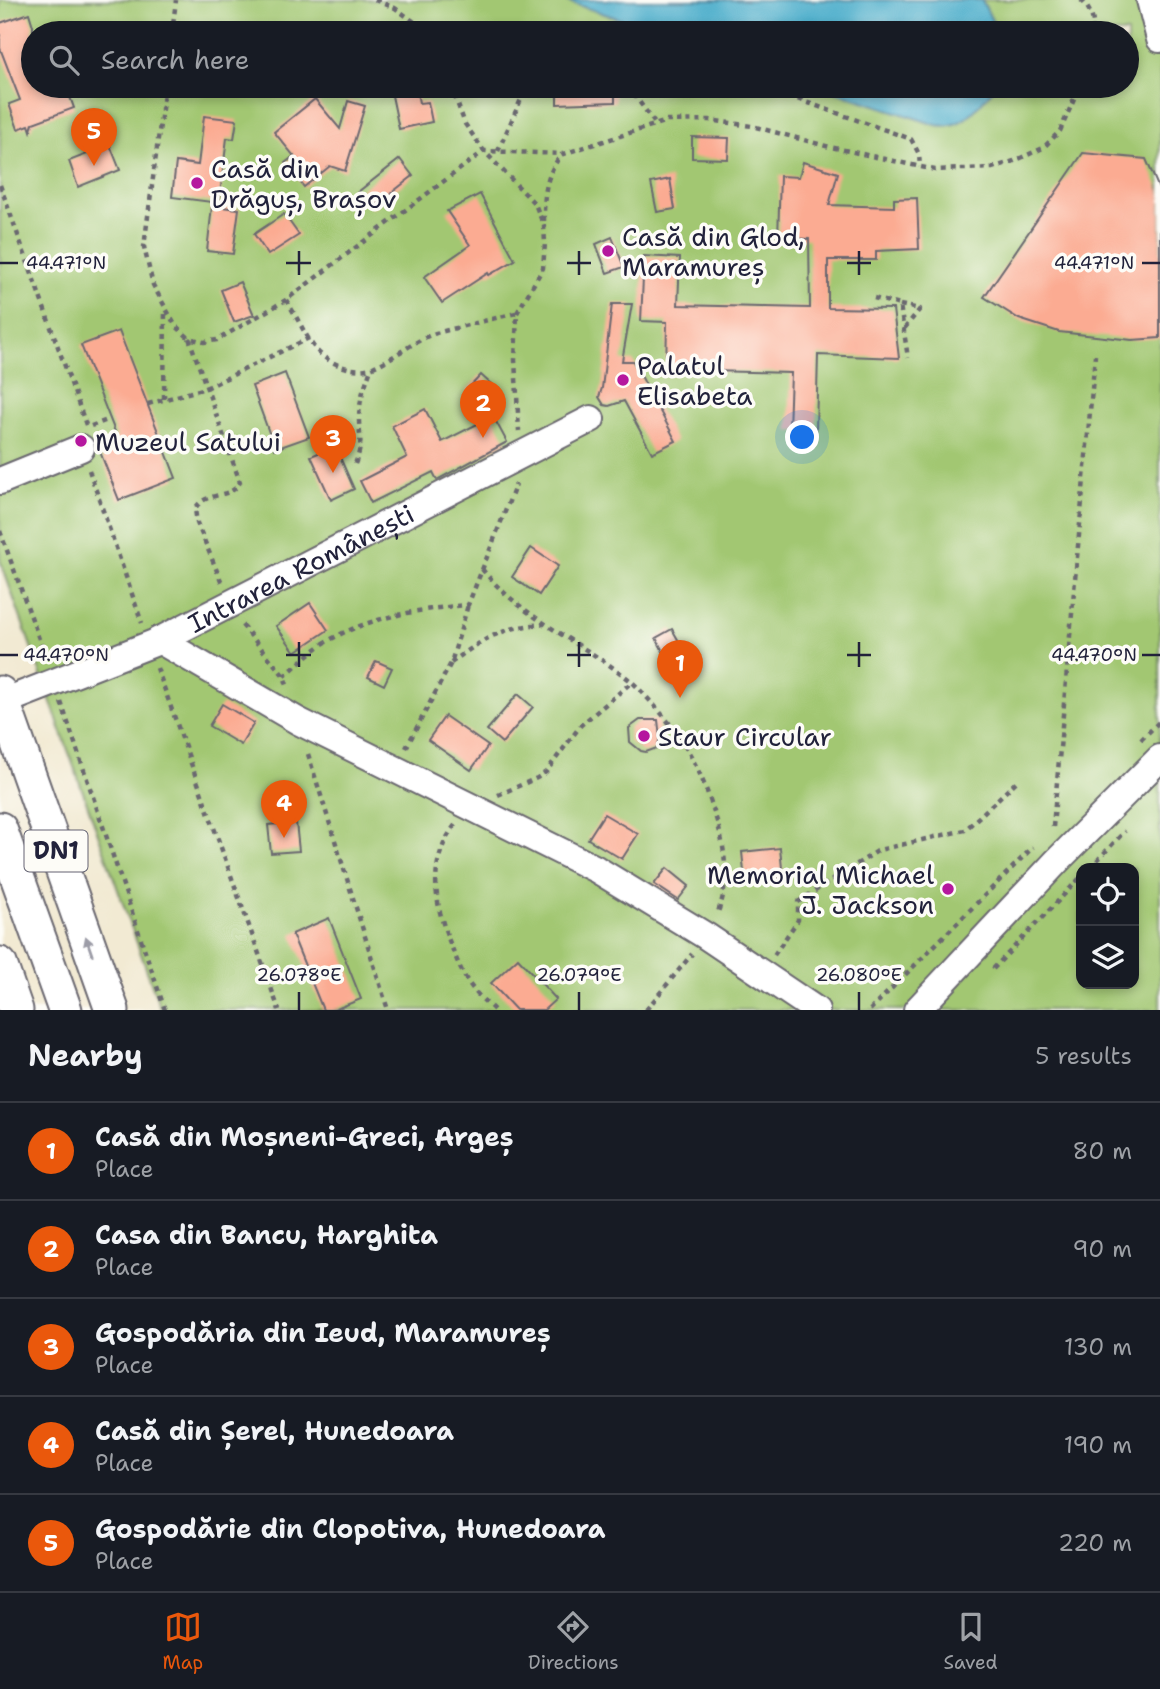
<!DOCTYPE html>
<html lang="en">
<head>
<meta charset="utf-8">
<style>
  body { margin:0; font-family:"Shantell Sans",sans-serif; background:#20242c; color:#f1f3f6 }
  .controls { position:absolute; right:21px; bottom:21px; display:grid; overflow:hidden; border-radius:14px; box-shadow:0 4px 10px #0003 }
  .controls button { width:63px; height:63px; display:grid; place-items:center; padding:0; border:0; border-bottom:2px solid #363941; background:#171b24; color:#f1f3f6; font:35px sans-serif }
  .you { position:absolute; left:803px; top:438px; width:24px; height:24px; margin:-18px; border:5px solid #fff; border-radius:50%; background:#1a73e8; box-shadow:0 0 0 10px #1a73e833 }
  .badge { display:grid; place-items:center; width:46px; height:46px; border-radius:50%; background:#ea580c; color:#fff; font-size:23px; font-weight:700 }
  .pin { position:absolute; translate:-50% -58px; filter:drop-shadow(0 2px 4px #0008) }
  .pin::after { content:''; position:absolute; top:37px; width:24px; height:21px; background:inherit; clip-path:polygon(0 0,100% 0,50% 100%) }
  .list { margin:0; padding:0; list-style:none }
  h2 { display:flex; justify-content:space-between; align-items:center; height:91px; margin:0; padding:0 28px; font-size:30px }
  h2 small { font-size:23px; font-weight:400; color:#9ea1a6 }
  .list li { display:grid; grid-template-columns:46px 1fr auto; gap:21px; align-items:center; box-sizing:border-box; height:98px; padding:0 28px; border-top:2px solid #363941 }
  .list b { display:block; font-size:26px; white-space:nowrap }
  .list p { margin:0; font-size:23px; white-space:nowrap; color:#9ea1a6 }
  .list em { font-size:23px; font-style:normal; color:#9ea1a6 }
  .icon { flex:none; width:38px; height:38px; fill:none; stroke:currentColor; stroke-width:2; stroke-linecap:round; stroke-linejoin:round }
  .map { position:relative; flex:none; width:1160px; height:1010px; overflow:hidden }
  .search { position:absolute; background:#171b24; box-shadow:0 4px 10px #0003; left:21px; right:21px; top:21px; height:77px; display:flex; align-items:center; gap:18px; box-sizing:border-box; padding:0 24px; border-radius:38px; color:#9ea1a6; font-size:26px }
  .sheet { height:581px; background:#171b24 }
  nav { display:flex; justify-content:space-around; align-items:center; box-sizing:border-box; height:98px; border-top:2px solid #363941; background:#171b24; font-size:19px; color:#9ea1a6 }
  nav a { display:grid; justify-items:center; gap:4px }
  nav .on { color:#ea580c }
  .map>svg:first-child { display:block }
</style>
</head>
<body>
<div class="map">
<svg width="1160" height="1010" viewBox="0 0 1160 1010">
  <rect width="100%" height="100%" fill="#fdfcf7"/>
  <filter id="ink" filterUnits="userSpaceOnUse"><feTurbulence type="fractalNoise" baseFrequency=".0143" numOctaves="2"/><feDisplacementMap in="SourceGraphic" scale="14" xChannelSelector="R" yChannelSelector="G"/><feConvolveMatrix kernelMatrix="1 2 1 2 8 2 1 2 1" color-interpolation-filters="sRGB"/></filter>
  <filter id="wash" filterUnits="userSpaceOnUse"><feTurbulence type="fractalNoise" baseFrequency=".00686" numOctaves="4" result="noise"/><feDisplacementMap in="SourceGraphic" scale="28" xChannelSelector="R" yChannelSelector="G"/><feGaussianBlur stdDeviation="1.57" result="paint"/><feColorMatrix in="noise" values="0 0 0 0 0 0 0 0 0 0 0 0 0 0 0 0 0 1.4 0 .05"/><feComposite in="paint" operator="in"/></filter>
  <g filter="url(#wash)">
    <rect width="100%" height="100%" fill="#f2ead3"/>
    <path fill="#a2c772" stroke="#627456" stroke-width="2" fill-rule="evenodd" d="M0 0H563L662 33H33V86H818L936 125C965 130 978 105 996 86H1127V33H998L982 0H1160V1010H161L0 560ZM1081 868H1134V984H1081Z"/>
    <g fill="#4cadcb" stroke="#376883" stroke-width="2">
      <path d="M563 0H982L998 33H662Z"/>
      <path d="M818 86H996C978 105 965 130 936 125Z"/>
    </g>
    <g id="blocks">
      <g fill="#fbab92">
        <path d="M29 13 33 26V86H66L74 108 33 123 31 131 29 125 18 129 9 104 20 100 0 48V23Z"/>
        <path d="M390 86H416L419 103 428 102 432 122 399 129Z"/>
        <path d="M557 86H615V102L557 104Z"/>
        <path d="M315 99 340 129 348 101 365 106 345 171 330 166 304 187 285 163 294 156 274 132Z"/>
        <path d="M204 116 237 120 234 139 227 138 219 203 172 197 176 162 198 165Z"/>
        <path d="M692 137 729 138 728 159 692 158Z"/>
        <path d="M110 145 120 170 78 187 69 161Z"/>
        <path d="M1083 153 1146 159 1160 191V338L1132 340 1059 332 1019 319 984 297Z"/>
        <path d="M400 159 413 176 372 208 358 192Z"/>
        <path d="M803 162 838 173 829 205 894 207V199L917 198 919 249 876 251V260H828V308L893 309 899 358 818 355 816 431 789 430 791 373 666 370 667 322 641 321 644 256 680 258 678 305 810 308 809 239 778 238 780 176 799 177Z"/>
        <path d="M670 179 675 209 657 212 651 183Z"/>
        <path d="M480 194 515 260 489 275 488 273 442 303 424 277 470 245 447 211Z"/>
        <path d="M212 206 239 209 233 254 207 251Z"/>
        <path d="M284 214 299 235 268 255 254 234Z"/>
        <path d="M612 237 624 267 607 273 596 244Z"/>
        <path d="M240 282 254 315 234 322 221 290Z"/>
        <path d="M612 304H632L622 361H633L676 441 652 453 624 401 609 406 604 405 599 397 602 388Z"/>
        <path d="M119 331 176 478 119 500 97 444 117 437 81 345Z"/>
        <path d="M285 373 309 437 275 449 252 386Z"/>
        <path d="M481 375 502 394 487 410 466 391Z"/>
        <path d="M425 409 442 442 493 416 507 442 437 480 433 472 371 503 360 481 407 457 392 426Z"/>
        <path d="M335 446 354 489 331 500 311 456Z"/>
        <path d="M531 548 558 566 539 595 512 577Z"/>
        <path d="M310 603 328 630 295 652 276 626Z"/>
        <path d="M672 629 684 650 667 659 656 638Z"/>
        <path d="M376 661 392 668 384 685 368 677Z"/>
        <path d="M518 694 533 707 502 743 487 730Z"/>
        <path d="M222 704 254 723 241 745 209 726Z"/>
        <path d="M445 716 488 746 471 770 428 740Z"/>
        <path d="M640 720H658L660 738 657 748 646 752 641 751 630 742 629 728Z"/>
        <path d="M604 814 638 834 622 859 588 839Z"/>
        <path d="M296 822 299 851 271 853 268 825Z"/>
        <path d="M780 848 783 878 745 882 742 852Z"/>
        <path d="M667 868 689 886 678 900 654 884Z"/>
        <path d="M329 918 361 999 334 1010H323L292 934Z"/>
        <path d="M518 958 556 999 544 1010H516L491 983Z"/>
      </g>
    </g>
  </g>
  <g filter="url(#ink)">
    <use href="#blocks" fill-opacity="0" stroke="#6b6870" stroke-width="2"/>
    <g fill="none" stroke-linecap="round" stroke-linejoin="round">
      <g stroke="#6b6870" stroke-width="30">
        <g id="minor">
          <path d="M1150 0 1160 39"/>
          <path d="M0 481 81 448"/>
          <path d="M159 640 298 721 596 869 706 936 816 1010"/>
          <path id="s1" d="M3 702 154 643 591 419"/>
          <path d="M917 1010 1057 861 1160 758"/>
        </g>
      </g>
      <g stroke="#6b6870" stroke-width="37">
        <g id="major">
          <path d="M0 693 112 1010"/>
          <path d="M0 829 65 1010"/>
          <path d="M0 964 16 1010"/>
        </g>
      </g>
      <g stroke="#6b6870" stroke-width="4.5" stroke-dasharray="5 5" stroke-linecap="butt">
        <path d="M375 0 395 8 430 33"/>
        <path d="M1081 0C1090 8 1095 21 1093 33"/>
        <path d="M172 33 176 0"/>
        <path d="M400 33 413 19"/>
        <path d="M165 86 144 247 153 285 175 325 189 338 204 342 217 340 286 300 484 151 563 154 667 121 709 120 752 126 826 146 935 170 992 168 1014 161 1043 148 1060 131 1080 86"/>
        <path d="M451 86 465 124 484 151 535 204 544 226 545 243 543 268 517 313 515 360 519 431"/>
        <path d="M628 86 656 125"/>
        <path d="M760 86 911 139 919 154 920 167"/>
        <path d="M363 91 364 86"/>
        <path d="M498 151 527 86"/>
        <path d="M0 185 86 425"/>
        <path d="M544 221C544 195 545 175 562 154"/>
        <path d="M874 298 900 305 908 358"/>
        <path d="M286 300C296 315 304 333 314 347 325 363 355 375 373 367 395 358 413 341 436 333L516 313"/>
        <path d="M900 305 920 309 904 329"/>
        <path d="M189 338 240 482C233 499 204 491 195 509L197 523 222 583"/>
        <path d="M164 399 165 310"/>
        <path d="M148 404 206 388 309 338"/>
        <path d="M91 426 110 419"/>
        <path d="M355 464C366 437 356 432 360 407 361 394 367 381 371 368"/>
        <path d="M89 470 142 623"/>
        <path d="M0 531 47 661"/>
        <path d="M482 569C522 619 582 642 631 681 639 688 646 697 653 704 685 739 701 770 715 815 725 846 731 883 717 914"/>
        <path d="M242 625 284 676 287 685"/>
        <path d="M451 663C484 638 502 627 544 624"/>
        <path d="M157 668 279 1010"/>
        <path d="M284 676C298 665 311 651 326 642 368 617 420 609 468 605L516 484"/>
        <path d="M61 702 165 1010"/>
        <path d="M1141 740 1160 721"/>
        <path d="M406 748 451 663 468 605"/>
        <path d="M308 754 388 1010"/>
        <path d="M498 795 537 778 546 772 581 725 632 682"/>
        <path d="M455 825C426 864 435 907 452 948 458 963 464 979 475 991 480 998 488 1004 494 1010"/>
        <path d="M1053 827 1095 355"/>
        <path d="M1090 868 1125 831"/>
        <path d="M774 955 798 920V902L879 850 965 830 1017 781"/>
        <path d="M993 969 1081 877"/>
        <path d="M646 1010 692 954"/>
        <path d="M870 1010 1033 847"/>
      </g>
      <use href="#minor" stroke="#fff" stroke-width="26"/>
      <use href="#major" stroke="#fff" stroke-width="33"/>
    </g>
    <defs><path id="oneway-solid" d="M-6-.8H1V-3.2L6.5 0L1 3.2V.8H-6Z" transform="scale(1.75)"/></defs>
    <use fill="#9c9ca7" href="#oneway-solid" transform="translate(89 946) rotate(-109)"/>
  </g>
  <path fill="none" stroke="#22223b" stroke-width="2.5" d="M299 251V275M579 251V275M859 251V275M0 263H18M286 263H311M567 263H591M847 263H871M1142 263H1160M299 642V667M579 642V667M859 642V667M0 655H18M286 655H311M567 655H591M847 655H871M1142 655H1160M299 992V1010M579 992V1010M859 992V1010"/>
  <g fill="#b5179e" stroke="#fdfcf7" stroke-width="2.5">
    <circle cx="197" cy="183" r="7"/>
    <circle cx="608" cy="251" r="7"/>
    <circle cx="623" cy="380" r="7"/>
    <circle cx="81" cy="441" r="7"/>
    <circle cx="644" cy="736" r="7"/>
    <circle cx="948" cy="889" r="7"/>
  </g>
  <g text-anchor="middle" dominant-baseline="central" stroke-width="7" stroke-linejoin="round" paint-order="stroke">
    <rect fill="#fdfcf7" stroke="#646373" stroke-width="2" x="24.5" y="830.5" width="63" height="41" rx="5"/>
    <g font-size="24" font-weight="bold" fill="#22223b">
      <text x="56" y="851">DN1</text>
    </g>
    <g font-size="26" fill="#22223b" stroke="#fdfcf7" text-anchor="start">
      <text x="211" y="168">Casă din<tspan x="211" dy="30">Drăguș, Brașov</tspan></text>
      <text x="622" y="236">Casă din Glod,<tspan x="622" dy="30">Maramureș</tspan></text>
      <text x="637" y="365">Palatul<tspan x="637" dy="30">Elisabeta</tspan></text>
      <text x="95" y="441">Muzeul Satului</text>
      <text x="658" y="736">Staur Circular</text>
      <text x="934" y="874" text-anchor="end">Memorial Michael<tspan x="934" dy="30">J. Jackson</tspan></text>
    </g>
    <g font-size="26" fill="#22223b" stroke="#fdfcf7">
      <text stroke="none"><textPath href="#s1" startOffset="327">Intrarea Românești</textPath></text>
    </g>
  </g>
  <g font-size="18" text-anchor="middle" fill="#22223b" stroke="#fdfcf7" stroke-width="7" stroke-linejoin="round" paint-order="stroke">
    <text x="66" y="269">44.471°N</text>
    <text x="1094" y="269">44.471°N</text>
    <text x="66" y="661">44.470°N</text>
    <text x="1094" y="661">44.470°N</text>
    <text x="299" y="981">26.078°E</text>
    <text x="579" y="981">26.079°E</text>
    <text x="859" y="981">26.080°E</text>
  </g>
</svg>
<div class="controls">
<button><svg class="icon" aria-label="locate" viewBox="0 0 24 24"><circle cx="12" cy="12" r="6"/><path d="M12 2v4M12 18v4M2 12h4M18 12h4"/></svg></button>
<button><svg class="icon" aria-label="layers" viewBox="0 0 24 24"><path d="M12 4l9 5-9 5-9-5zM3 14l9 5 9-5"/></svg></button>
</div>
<div class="you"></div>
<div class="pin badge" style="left:680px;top:698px">1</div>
<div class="pin badge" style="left:483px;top:438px">2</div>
<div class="pin badge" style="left:333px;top:473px">3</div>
<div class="pin badge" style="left:284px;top:838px">4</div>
<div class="pin badge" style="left:94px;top:166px">5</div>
<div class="search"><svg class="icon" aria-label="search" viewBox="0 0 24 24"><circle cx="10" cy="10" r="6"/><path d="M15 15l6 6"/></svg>Search here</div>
</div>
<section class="sheet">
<h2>Nearby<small>5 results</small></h2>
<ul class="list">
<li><span class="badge">1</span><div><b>Casă din Moșneni-Greci, Argeș</b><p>Place</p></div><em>80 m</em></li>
<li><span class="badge">2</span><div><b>Casa din Bancu, Harghita</b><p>Place</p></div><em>90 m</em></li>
<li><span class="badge">3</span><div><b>Gospodăria din Ieud, Maramureș</b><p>Place</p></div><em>130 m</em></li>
<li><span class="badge">4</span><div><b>Casă din Șerel, Hunedoara</b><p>Place</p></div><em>190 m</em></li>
<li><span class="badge">5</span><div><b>Gospodărie din Clopotiva, Hunedoara</b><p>Place</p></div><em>220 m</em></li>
</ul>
</section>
<nav>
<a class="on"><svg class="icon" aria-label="map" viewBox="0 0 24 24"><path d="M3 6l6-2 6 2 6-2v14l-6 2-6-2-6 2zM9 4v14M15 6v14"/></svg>Map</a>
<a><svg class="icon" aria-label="directions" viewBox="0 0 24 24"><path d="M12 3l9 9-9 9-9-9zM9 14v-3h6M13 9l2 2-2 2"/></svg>Directions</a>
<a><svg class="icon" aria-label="saved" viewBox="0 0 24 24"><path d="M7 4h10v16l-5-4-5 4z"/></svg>Saved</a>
</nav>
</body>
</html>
